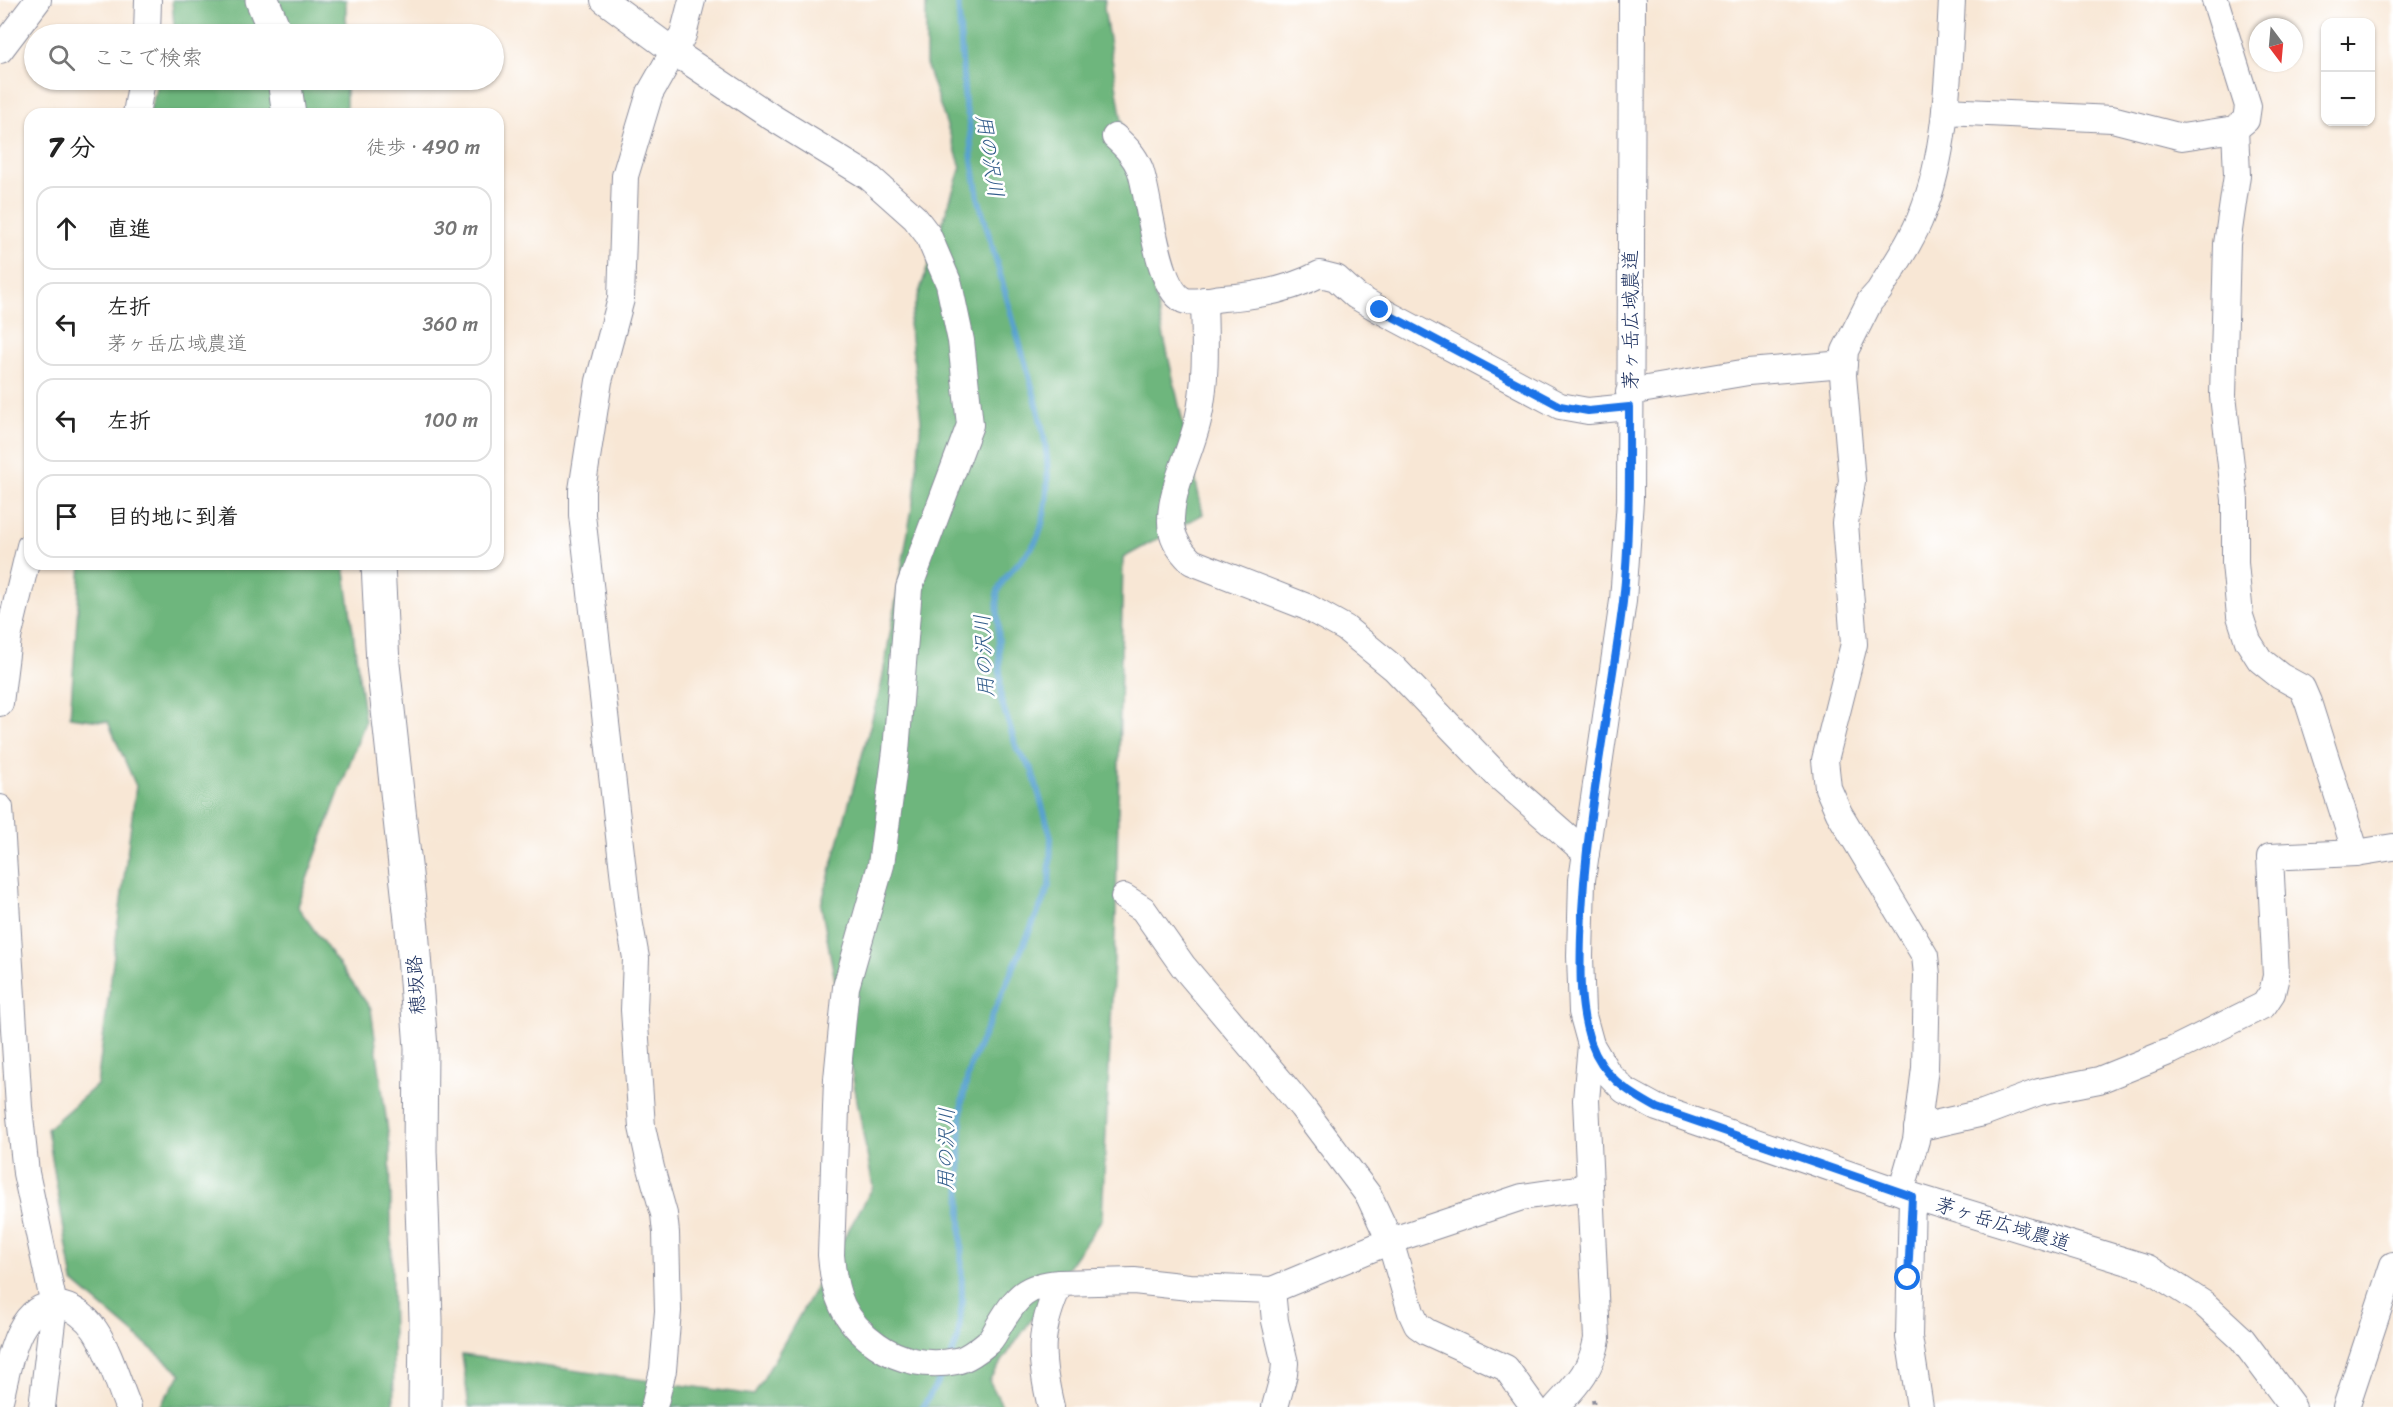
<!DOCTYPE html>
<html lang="ja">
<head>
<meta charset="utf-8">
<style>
  body { margin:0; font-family:Sriracha,"Klee One",sans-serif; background:#f6f6f6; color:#222 }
  .controls { position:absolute; right:18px; top:18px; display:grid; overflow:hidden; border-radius:12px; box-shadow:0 2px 4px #0004 }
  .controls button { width:54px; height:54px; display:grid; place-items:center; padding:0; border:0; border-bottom:2px solid #e0e0e0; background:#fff; color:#222; font:30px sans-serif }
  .compass { position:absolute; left:2249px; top:18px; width:54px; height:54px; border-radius:50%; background:#fff; box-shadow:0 2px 4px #0004; rotate:164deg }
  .stop { position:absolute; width:18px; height:18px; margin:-14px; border:4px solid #1a73e8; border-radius:50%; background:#fff }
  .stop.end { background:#1a73e8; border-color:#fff; box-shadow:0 2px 6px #0008 }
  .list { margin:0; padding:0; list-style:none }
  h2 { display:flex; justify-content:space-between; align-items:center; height:78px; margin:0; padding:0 24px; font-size:26px }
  h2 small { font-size:20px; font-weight:400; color:#767676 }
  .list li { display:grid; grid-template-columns:39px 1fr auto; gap:18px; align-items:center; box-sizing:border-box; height:84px; margin:0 12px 12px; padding:0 12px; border:2px solid #e0e0e0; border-radius:18px }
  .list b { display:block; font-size:22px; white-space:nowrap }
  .list p { margin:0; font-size:20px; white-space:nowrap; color:#767676 }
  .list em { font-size:20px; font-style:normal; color:#767676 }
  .icon { flex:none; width:33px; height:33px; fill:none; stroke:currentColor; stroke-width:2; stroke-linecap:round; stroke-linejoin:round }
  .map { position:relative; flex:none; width:2393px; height:1407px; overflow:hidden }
  .search { position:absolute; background:#fff; box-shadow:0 2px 4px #0004; left:24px; top:24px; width:480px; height:66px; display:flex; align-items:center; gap:15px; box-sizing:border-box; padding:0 21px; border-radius:33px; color:#767676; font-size:22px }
  .panel { position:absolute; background:#fff; box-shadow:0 2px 4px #0004; left:24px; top:108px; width:480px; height:462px; border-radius:18px }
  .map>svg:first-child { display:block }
</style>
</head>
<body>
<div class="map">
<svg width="2393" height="1407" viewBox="0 0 2393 1407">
  <rect width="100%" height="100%" fill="#fff"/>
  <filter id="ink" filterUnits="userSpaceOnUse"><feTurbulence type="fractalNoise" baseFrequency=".0167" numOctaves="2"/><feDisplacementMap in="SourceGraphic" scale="12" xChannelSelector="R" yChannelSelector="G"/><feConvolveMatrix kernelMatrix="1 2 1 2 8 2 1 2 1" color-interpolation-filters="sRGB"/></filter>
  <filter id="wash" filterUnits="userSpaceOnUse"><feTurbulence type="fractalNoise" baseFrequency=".008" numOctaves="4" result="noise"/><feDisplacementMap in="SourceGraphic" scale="24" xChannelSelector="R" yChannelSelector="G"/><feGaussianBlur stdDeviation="1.35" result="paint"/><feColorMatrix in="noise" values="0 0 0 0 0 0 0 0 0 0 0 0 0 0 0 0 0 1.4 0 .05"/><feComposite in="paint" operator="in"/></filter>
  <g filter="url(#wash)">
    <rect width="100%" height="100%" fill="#f8e7d5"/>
    <g fill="#6eb67d" stroke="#44726e" stroke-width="1.5">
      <path d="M172 0H346V34H172L174 26Z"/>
      <path d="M926 0H1105L1104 8 1136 210 1203 514 1123 558 1116 913 1102 1219 989 1380 1003 1407H469L462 1355 754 1395 873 1187 821 905 881 686 915 491 921 420 909 323 961 167 926 64Z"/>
      <path d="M159 80H346V114H149Z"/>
      <path d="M81 564H344L365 722 297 906 371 1009 390 1146 394 1407H159L181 1374 73 1282 47 1129 97 1085 136 786 108 722 70 717Z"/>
    </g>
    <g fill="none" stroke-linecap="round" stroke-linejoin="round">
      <g stroke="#58a2cf" stroke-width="6">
        <path d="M952 1354 958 1339 962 1302 960 1145 962 1102 970 1066 1049 887 1051 837 1032 770 1017 749 1001 700 997 594C1004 569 1034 556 1041 528 1059 460 1037 406 1019 341 1005 293 992 245 978 197L972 160 969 118 965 105 958 0"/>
        <path d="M923 1407 945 1369"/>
      </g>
    </g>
  </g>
  <g filter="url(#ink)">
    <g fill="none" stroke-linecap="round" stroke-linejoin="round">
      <g stroke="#8a8b9a" stroke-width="28">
        <g id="minor">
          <path d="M604 0 673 51 770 116 869 177 915 218 928 235 949 284 961 341 970 425 909 588 896 751 881 865 846 987 837 1079 831 1255C834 1295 843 1321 877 1345 899 1361 929 1367 956 1361 965 1360 980 1349 987 1343 993 1339 996 1330 1000 1324 1017 1296 1026 1285 1060 1283"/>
          <path d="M1632 0 1630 500 1623 601 1582 880 1580 956 1582 1012 1591 1045 1607 1072 1624 1090 1657 1108 1912 1196 2148 1268 2204 1304 2242 1339 2293 1407"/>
          <path d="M147 34 148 0"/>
          <path d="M0 50 38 0"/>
          <path d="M1945 111 2112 119 2182 137 2235 129 2246 120 2248 106 2215 0"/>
          <path d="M136 114 142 80"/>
          <path d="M2235 129 2237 175 2227 244 2223 396 2235 500V563L2240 616 2248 641 2260 660 2280 676 2302 688 2308 702 2356 853"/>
          <path d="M1115 137C1126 147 1134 155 1140 169 1150 196 1156 293 1186 301 1196 303 1212 299 1223 298 1258 296 1289 290 1320 274L1336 278 1356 296 1380 310 1560 406 1588 411 1629 407"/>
          <path d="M1204 300C1205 339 1207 381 1198 420 1191 451 1172 486 1171 518 1170 536 1179 550 1192 562L1307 607 1345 628 1395 669 1496 774 1586 853"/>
          <path d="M1629 392 1748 372 1844 364"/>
          <path d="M0 703 8 638 30 546"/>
          <path d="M0 808 19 1107 26 1173 54 1305 42 1407"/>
          <path d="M1124 897 1143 909 1183 966 1302 1107 1369 1196 1390 1241 1411 1312 1417 1325 1427 1332 1506 1368 1534 1407"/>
          <path d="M1917 1128 1983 1113 2039 1092 2099 1080 2171 1051 2264 1005 2272 993 2276 976 2270 857 2356 853 2393 847"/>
          <path d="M1901 1192 1916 1140 1925 1068 1927 975 1925 956 1839 813 1828 788 1825 760 1854 644 1845 523 1852 481 1843 375 1845 351 1870 301 1879 291C1894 266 1912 241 1922 214 1948 149 1948 70 1952 0"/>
          <path d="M1912 1196 1909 1337 1920 1407"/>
          <path d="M1272 1290 1275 1321 1285 1363 1284 1374 1275 1407"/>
          <path d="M0 1400C8 1370 15 1303 58 1305 73 1306 87 1318 95 1330 108 1349 119 1385 128 1407"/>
          <path d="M654 1407 663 1370 668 1311 666 1233 664 1214 651 1168 642 1127 634 1010 636 958 628 914 582 515V490L599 381 621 299 625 176 650 93 683 35 692 0"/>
          <path d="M1051 1407C1039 1356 1038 1331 1060 1283L1134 1281 1189 1287 1272 1290 1390 1241 1522 1197 1590 1187"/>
          <path d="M1556 1407C1577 1384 1591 1371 1597 1339L1586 1100 1591 1045"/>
          <path d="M2346 1407 2393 1265"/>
        </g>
      </g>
      <g stroke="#8a8b9a" stroke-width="35">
        <g id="major">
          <path d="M262 0 276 34"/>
          <path d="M284 80 289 114"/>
          <path d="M378 564 383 664 412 929 421 1048 420 1151 426 1319 425 1407"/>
        </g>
      </g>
      <path stroke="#8a8b9a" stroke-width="4" stroke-dasharray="4.5 4.5" stroke-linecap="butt" d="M1593 1399 1594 1407"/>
      <use href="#minor" stroke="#fff" stroke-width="26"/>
      <use href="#major" stroke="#fff" stroke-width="33"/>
    </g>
  </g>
  <g fill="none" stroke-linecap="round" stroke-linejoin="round" filter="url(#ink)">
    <path stroke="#1a73e8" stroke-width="8" d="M1380 310 1560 406 1588 411 1629 407C1629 472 1630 537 1623 602 1609 713 1584 823 1581 936 1580 971 1579 1009 1591 1043 1603 1077 1628 1092 1657 1108L1912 1196 1908 1278"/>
  </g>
  <g text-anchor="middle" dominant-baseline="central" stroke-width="5" stroke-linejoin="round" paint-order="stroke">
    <g font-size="20" fill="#1b2f5e" stroke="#fff">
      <text transform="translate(1630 320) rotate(-90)">茅ヶ岳広域農道</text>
      <text transform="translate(416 985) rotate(-94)">穂坂路</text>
      <text transform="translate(2003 1224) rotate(17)">茅ヶ岳広域農道</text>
    </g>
    <g font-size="21" font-style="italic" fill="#335d8b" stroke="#fff">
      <text transform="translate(990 156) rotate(81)">用の沢川</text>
      <text transform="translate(984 656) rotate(-93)">用の沢川</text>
      <text transform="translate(946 1149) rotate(-89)">用の沢川</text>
    </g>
  </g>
</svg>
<div class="controls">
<button>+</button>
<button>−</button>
</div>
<svg class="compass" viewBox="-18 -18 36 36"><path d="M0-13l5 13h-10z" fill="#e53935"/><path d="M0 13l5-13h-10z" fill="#767676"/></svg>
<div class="stop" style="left:1908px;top:1278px"></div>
<div class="stop end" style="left:1380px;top:310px"></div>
<div class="search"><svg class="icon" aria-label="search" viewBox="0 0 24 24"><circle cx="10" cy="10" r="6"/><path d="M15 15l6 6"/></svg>ここで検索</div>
<section class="panel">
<h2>7 分<small>徒歩 · 490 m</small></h2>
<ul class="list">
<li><svg class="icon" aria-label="ahead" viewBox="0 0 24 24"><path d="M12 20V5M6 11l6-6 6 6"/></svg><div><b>直進</b></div><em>30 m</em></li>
<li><svg class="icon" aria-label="left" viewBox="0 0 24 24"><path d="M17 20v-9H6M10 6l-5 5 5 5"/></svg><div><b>左折</b><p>茅ヶ岳広域農道</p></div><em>360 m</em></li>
<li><svg class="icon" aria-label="left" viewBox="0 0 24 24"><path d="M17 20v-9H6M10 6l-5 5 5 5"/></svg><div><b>左折</b></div><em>100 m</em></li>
<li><svg class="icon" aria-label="arrive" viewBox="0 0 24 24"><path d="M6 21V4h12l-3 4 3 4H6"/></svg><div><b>目的地に到着</b></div></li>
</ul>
</section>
</div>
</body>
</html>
